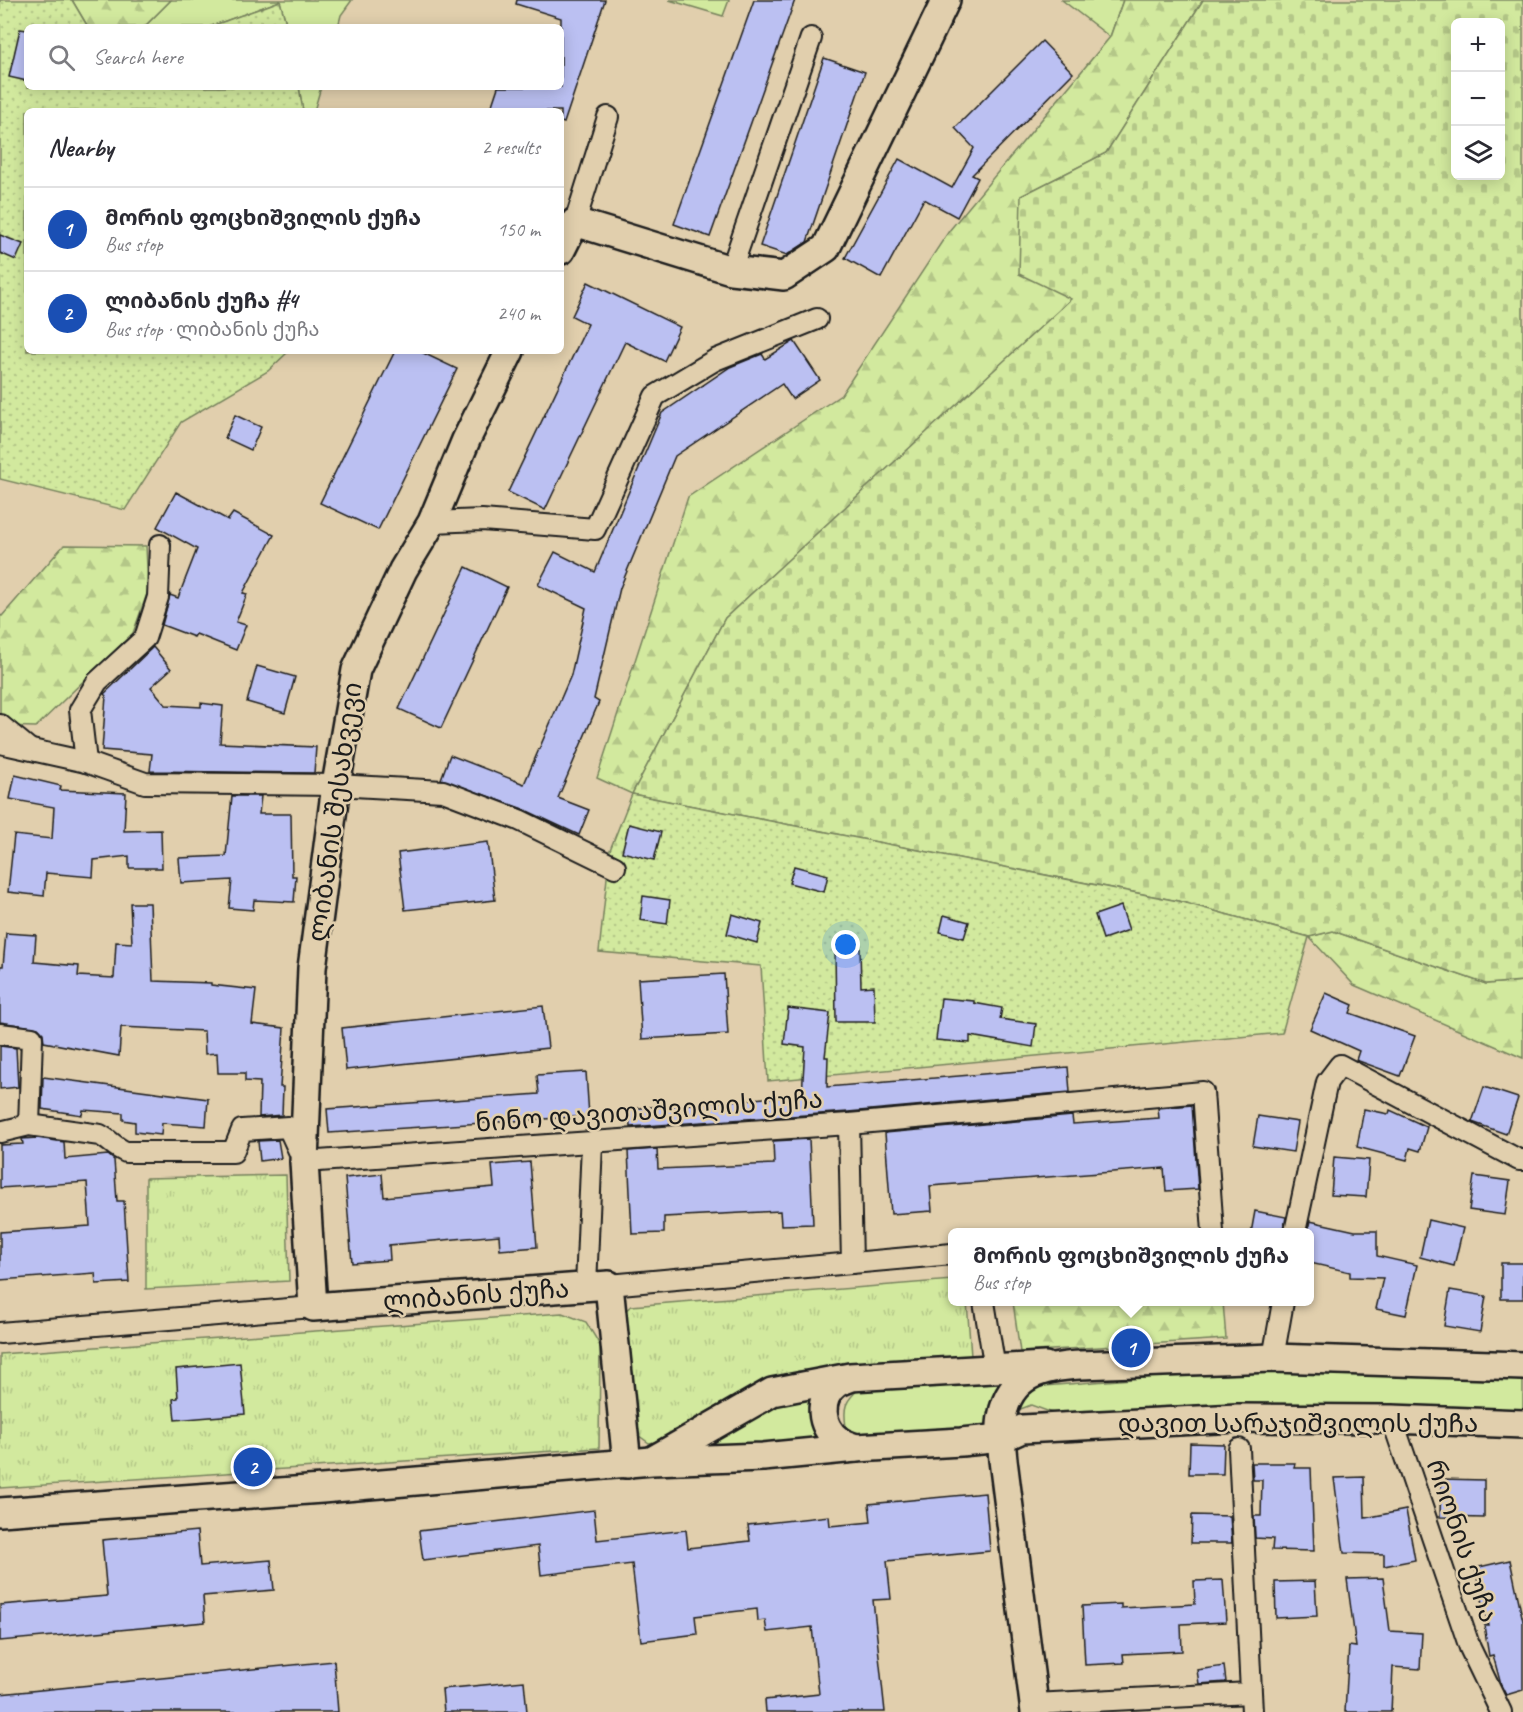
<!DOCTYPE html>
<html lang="en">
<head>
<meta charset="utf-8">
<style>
  body { margin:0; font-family:Caveat,"Noto Sans Georgian",sans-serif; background:#f7f7f7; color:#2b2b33 }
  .controls { position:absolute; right:18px; top:18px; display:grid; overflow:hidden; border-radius:9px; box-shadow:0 3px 15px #0003 }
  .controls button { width:54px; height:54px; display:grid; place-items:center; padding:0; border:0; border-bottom:2px solid #e1e1e2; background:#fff; color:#2b2b33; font:30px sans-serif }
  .you { position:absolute; left:846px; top:945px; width:21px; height:21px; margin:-15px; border:4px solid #fff; border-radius:50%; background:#1a73e8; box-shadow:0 0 0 9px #1a73e833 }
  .badge { display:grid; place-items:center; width:39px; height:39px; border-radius:50%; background:#c8321e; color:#fff; font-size:20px; font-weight:700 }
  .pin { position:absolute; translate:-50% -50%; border:3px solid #fff; box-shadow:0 2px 6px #0006 }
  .popup { position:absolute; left:948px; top:1228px; width:366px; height:78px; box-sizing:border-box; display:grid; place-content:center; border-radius:9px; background:#fff; filter:drop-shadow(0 2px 4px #0005); font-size:20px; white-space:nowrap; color:#7c7c81 }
  .popup b { font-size:22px; color:#2b2b33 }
  .popup::after { content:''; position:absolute; left:50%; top:100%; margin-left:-12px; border:12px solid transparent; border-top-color:#fff }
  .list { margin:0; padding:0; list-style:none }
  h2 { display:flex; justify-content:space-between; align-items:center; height:78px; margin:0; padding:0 24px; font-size:26px }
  h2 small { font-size:20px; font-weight:400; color:#7c7c81 }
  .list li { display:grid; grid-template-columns:39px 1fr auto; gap:18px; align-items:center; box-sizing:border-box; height:84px; padding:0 24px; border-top:2px solid #e1e1e2 }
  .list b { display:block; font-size:22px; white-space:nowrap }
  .list p { margin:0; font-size:20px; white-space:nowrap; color:#7c7c81 }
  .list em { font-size:20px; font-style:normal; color:#7c7c81 }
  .icon { flex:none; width:33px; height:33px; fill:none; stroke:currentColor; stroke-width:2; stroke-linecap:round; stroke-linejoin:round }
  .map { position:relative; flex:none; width:1523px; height:1712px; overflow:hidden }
  .search { position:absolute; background:#fff; box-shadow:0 3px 15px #0003; left:24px; top:24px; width:540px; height:66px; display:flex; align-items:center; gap:15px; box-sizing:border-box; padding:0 21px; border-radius:9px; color:#7c7c81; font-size:22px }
  .panel { position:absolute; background:#fff; box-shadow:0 3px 15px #0003; left:24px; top:108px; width:540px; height:246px; border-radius:9px }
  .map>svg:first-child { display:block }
</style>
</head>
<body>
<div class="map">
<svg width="1523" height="1712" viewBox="0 0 1523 1712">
  <defs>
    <pattern id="forest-firs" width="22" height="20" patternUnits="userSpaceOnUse" patternTransform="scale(1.5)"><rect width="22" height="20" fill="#d2e99e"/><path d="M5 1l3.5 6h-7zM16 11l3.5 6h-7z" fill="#b4c788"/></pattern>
    <pattern id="cemetery-stones" width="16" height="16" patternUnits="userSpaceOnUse" patternTransform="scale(1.5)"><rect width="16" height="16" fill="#d2e99e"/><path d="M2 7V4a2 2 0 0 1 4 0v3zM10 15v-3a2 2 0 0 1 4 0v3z" fill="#b4c788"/></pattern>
    <pattern id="park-tufts" width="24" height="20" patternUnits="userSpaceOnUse" patternTransform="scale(1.5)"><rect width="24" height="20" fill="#d2e99e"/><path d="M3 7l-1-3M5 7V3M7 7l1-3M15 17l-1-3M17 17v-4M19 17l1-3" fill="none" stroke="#b4c788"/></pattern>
    <pattern id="garden-dots" width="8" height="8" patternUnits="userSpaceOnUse" patternTransform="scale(1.5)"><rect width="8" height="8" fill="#d2e99e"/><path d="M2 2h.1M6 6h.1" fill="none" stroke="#b4c788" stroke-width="1.8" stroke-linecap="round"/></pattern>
  </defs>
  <rect width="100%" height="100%" fill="#e1cfad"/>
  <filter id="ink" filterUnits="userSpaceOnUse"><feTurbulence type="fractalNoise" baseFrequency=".0167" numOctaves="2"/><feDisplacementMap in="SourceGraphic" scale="12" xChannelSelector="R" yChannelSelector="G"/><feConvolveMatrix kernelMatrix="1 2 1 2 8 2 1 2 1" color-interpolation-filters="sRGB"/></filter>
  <g filter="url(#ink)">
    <g fill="#d2e99e" stroke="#77825d" stroke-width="1.5">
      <path d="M171 0H352L341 15 338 27H287L280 1 209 27H144Z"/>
      <path d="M669 0H729L723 16Z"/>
      <path d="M1062 0H1123L1110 37Z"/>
      <path d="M299 87H321L314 111H303Z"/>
      <path d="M1219 1372 1523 1374V1410L1318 1406 1058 1415 1031 1405 1010 1413 1029 1390 1044 1386Z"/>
      <path d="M1008 1376C994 1393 986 1408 986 1431L862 1440 846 1427C843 1407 845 1401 860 1388Z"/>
      <path d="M823 1392V1442L674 1456 775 1402Z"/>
    </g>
    <g fill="url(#forest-firs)" stroke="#77825d" stroke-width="1.5">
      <path d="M72 0H171L144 27H88Z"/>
      <path d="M1123 0H1203L1106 153 1021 196 1072 299 725 618 632 794 597 778 688 497 841 395 949 231 1110 37Z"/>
      <path d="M64 545 146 546 148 591 133 633 36 727 0 726V615L2 616Z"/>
      <path d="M1333 931 1486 984 1523 981V1058L1354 985 1309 937Z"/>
      <path d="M1013 1302H1223L1226 1339 1020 1352Z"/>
    </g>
    <path fill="url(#cemetery-stones)" stroke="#77825d" stroke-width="1.5" fill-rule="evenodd" d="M1203 0H1523V981L1486 984 1333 931 1309 937 1178 901 632 794 725 618 1071 299 1019 274 1021 196 1106 153ZM1456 22H1500V176H1456Z"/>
    <g fill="url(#park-tufts)" stroke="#77825d" stroke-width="1.5">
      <path d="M286 1175 289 1281 146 1289V1178Z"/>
      <path d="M952 1280V1302H967L971 1356 798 1371 787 1379 673 1439 649 1443 638 1435 633 1415 625 1311 631 1306Z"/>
      <path d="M562 1313 586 1322 600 1345 599 1448 0 1488V1354Z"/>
    </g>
    <g fill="url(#garden-dots)" stroke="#77825d" stroke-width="1.5">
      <path d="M0 0H72L88 27H27V87H299L303 111H27V351H289L268 371 181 422 125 510 0 479Z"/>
      <path d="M280 1 287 27H209Z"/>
      <path d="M632 794 1178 901 1309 937 1282 1033 768 1081 761 966 599 952 610 850Z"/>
    </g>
    <g fill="#bbc0f2" stroke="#1c1c1c" stroke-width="1.5">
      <path d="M517 0H605L564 123 561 122V111H490L498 87H561V18L516 4Z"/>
      <path d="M754 0H795L710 237 674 224Z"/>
      <path d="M20 29 27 30V81L9 77Z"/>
      <path d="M1042 41 1073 73 972 175 978 178 957 217 924 199 881 278 845 258 899 159 952 188 974 148 955 128Z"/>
      <path d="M824 58 865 72 807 242 787 255 760 246Z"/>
      <path d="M0 235 23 244 16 260 0 253Z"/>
      <path d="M588 282 680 327 664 361 625 342 545 510 508 492 588 324 572 316Z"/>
      <path d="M794 341 820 380 792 399 782 384 675 456 620 588 594 699 599 702 558 798 589 810 579 835 523 809 441 779 450 755 524 784 571 675 586 608 538 585 555 552 595 572 662 413 730 367 762 354 765 359Z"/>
      <path d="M395 351H419L457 369 378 530 320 503Z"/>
      <path d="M235 415 261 427 251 450 225 438Z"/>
      <path d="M176 492 228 520 233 513 274 535 243 593 247 594 236 622 246 625 236 650 196 634 194 637 162 625 170 595 178 598 197 549 157 527Z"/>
      <path d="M466 567 507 587 441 728 399 709Z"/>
      <path d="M153 647 171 669 151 687 166 705 201 707V703L223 706 220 743 316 747 314 773 150 771 152 754 102 750 106 696 104 694Z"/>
      <path d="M257 666 295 677 285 713 247 702Z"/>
      <path d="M15 775 61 786 60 790 126 793 124 831 161 830 162 868H129V856L94 860 93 877 46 873 44 896 8 892 14 835 52 839 54 807 10 799Z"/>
      <path d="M232 796H261L259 814H291L292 876H296L294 902 254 900 253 910 229 908 232 880 181 883 179 858 226 856Z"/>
      <path d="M629 824 661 832 654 860 622 852Z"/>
      <path d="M488 842 495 900 405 910 398 853Z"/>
      <path d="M794 866 828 875 824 892 789 883Z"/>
      <path d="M643 896 670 900 667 924 640 920Z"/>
      <path d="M130 903H150L153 981 211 983V985L256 990 252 1024 284 1028 280 1087H283L282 1115 259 1117 260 1082 245 1081V1073H218L217 1053 205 1054 204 1031 121 1027 119 1056 44 1042 43 1033 38 1028 0 1022V966H3L6 933 36 935 34 962 79 966 78 976 114 978 116 942 132 943Z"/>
      <path d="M1121 906 1129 930 1103 939 1095 915Z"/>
      <path d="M732 914 762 923 757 943 727 934Z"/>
      <path d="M944 915 969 922 964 938 940 932Z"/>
      <path d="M860 948 861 987 874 986 875 1022H836L835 949Z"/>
      <path d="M724 974 728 1034 642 1039 638 979Z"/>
      <path d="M1326 993 1353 1005 1350 1013 1415 1036 1400 1076 1356 1060 1359 1051 1310 1029Z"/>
      <path d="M941 998 974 1001V1003L1002 1008 1000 1019 1036 1024 1033 1047 970 1036V1043L936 1040Z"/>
      <path d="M543 1006 548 1048 346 1070 342 1028Z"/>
      <path d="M788 1008 830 1013 825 1057H828L827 1087 1068 1067 1070 1092 848 1112 630 1127 629 1109 802 1095 805 1047 784 1044Z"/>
      <path d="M0 1046 16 1048 18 1087 0 1089Z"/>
      <path d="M586 1072 589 1116 329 1133 327 1109 539 1094 537 1075Z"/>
      <path d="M43 1077 208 1099 206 1126 162 1123 161 1135 135 1132V1122L123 1120V1113L83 1110 82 1115 42 1109Z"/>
      <path d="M1484 1087 1518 1098 1506 1134 1472 1122Z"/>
      <path d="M1192 1105 1198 1189 1166 1191 1164 1168 930 1186 932 1211 891 1214 885 1133 1072 1116 1073 1124 1159 1118 1158 1108Z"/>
      <path d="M1364 1109 1389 1114 1390 1110 1427 1127 1420 1151 1410 1148 1407 1160 1357 1147Z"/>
      <path d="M1258 1116 1298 1122 1293 1152 1253 1146Z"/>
      <path d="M37 1138 64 1142 65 1159 108 1155 114 1160 117 1201H124L129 1282 96 1284 95 1273 0 1280V1232L90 1226 87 1182 0 1188V1145L23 1144 22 1139Z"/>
      <path d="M809 1139 813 1224 781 1225 780 1211 664 1217V1233L632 1234 628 1151 657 1149 658 1169 774 1164 773 1141Z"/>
      <path d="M278 1140 281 1158 260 1161 258 1141Z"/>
      <path d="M1334 1157 1369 1160 1366 1197 1331 1195Z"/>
      <path d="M530 1162 537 1247 500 1250 499 1235 389 1245 390 1260 352 1263 345 1178 382 1174 384 1197 494 1187 492 1165Z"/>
      <path d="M1474 1176 1510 1181 1505 1215 1469 1210Z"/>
      <path d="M1255 1211 1286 1217 1283 1233H1251Z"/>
      <path d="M1428 1220 1463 1228 1454 1266 1420 1257Z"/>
      <path d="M1310 1221 1355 1231H1377V1256L1417 1265 1406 1315 1376 1309 1383 1278 1350 1277V1272L1310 1263V1233H1307Z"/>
      <rect x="1501" y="1263" width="22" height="36"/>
      <path d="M1450 1290 1486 1296 1480 1332 1444 1326Z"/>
      <path d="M240 1363 245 1414 175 1420 173 1399 178 1398 176 1369Z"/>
      <path d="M1190 1443 1224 1444 1223 1474H1189Z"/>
      <path d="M1252 1463H1295L1294 1468H1311L1314 1551 1272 1550 1273 1539 1255 1538 1254 1516H1261L1262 1480H1253Z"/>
      <path d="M1364 1477 1365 1518 1406 1510 1415 1560 1384 1566V1554L1344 1553 1334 1478Z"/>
      <path d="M1441 1479 1484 1480V1518L1440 1517Z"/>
      <path d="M985 1493 990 1551 887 1561 891 1599 873 1600 885 1712H766L765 1700 819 1694 812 1627 767 1632 765 1620 758 1621 757 1609 695 1616 697 1634 641 1641 632 1564 541 1575 538 1546 423 1560 419 1531 594 1510 597 1540 686 1530 688 1548 750 1541 748 1525 829 1516 830 1526 871 1522 869 1504Z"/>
      <path d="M1192 1515 1230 1516 1232 1543H1191Z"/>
      <path d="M197 1531 200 1566 271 1560 274 1590 203 1596 205 1622 0 1641V1605L107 1596 102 1540Z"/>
      <path d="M1510 1560 1523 1621V1690L1506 1695 1501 1685 1493 1655 1489 1656 1484 1625H1488L1475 1568Z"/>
      <path d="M1383 1578 1390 1631 1422 1633 1420 1669 1393 1667 1391 1712H1345L1349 1646 1356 1647 1347 1579Z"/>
      <path d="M1223 1580 1226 1622 1181 1624 1182 1651 1123 1654 1124 1663 1085 1665 1082 1606 1121 1604V1608L1195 1604 1194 1581Z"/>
      <path d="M1315 1581 1317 1616 1276 1618 1275 1582Z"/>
      <path d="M334 1661 338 1712H0V1694Z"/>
      <path d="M1224 1666 1226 1682 1199 1684 1197 1670Z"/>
      <path d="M524 1681 527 1712H444L442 1689Z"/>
    </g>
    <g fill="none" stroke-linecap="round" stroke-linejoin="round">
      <g stroke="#1c1c1c" stroke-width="24">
        <g id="street">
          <path d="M575 222 608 117"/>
          <path d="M731 270 811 38"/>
          <path d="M432 522 482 520 595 529 655 396 715 360 817 319"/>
          <path d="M0 725 28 748"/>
          <path d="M0 743 86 762 145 783 336 785 443 791 519 820 615 867"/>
          <path d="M86 762 80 710 97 682 145 638 158 597 160 545"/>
          <path d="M0 1034 32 1038 29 1125"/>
          <path d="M849 1124 852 1263"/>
          <path d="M0 1132 29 1125 100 1135C110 1140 115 1148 126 1152H233L242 1130 288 1127 304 1162 849 1124 1203 1092 1213 1232"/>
          <path d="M1295 1232 1327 1082 1340 1065 1519 1160H1523"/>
          <path d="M609 1285 952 1254"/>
          <path d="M586 1287 592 1143"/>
          <path d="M984 1302 995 1369"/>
          <path d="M0 1333 313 1307"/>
          <path d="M1273 1358 1283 1302"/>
          <path d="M1392 1419 1470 1648 1501 1712"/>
          <path d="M1239 1449 1252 1712"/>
          <path d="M1034 1704 1250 1693"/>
        </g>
      </g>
      <g stroke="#1c1c1c" stroke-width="32">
        <g id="secondary">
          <path d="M561 250 575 222 731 270 784 276 826 248 946 0"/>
          <path d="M510 351 466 440 432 522 403 570 356 670 336 785 312 968 304 1162 313 1307 609 1285 627 1464"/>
          <path d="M849 1378C845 1380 840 1381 836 1384 817 1398 820 1427 838 1440 843 1444 850 1446 856 1448"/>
          <path d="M655 1459 772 1392 850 1377 1045 1366"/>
          <path d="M0 1512 322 1489 652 1461 763 1457 856 1448 961 1442 1002 1438 1022 1429 1237 1418 1392 1419 1523 1424"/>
          <path d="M1035 1712 1003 1460C1002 1447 999 1430 1002 1417 1010 1374 1042 1367 1080 1365L1273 1358 1523 1366"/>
        </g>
      </g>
      <use href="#street" stroke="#e1cfad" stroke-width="20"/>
      <use href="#secondary" stroke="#e1cfad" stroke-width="27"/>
    </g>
  </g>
  <g text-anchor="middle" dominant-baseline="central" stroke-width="5" stroke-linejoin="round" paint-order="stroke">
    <g font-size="26" fill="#1c1c1c" stroke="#e1cfad">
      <text transform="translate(335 812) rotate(-82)">ლიბანის შესახვევი</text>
      <text transform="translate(649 1111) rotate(-4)">ნინო დავითაშვილის ქუჩა</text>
      <text transform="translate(476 1295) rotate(-4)">ლიბანის ქუჩა</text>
      <text x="1298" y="1423">დავით სარაჯიშვილის ქუჩა</text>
      <text transform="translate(1462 1541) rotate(71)">რიონის ქუჩა</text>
    </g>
  </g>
</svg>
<div class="controls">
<button>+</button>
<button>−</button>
<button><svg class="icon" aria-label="layers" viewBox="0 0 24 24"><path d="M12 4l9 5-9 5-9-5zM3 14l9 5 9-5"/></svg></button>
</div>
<div class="you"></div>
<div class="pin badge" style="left:1131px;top:1348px;background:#1a4fb4">1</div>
<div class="popup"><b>მორის ფოცხიშვილის ქუჩა</b>Bus stop</div>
<div class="pin badge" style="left:253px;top:1467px;background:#1a4fb4">2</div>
<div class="search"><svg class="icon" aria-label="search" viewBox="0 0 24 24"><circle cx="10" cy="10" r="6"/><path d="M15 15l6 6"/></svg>Search here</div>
<section class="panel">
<h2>Nearby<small>2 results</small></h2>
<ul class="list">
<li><span class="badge" style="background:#1a4fb4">1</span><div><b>მორის ფოცხიშვილის ქუჩა</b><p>Bus stop</p></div><em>150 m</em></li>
<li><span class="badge" style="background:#1a4fb4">2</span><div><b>ლიბანის ქუჩა #4</b><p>Bus stop · ლიბანის ქუჩა</p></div><em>240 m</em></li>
</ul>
</section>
</div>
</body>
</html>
